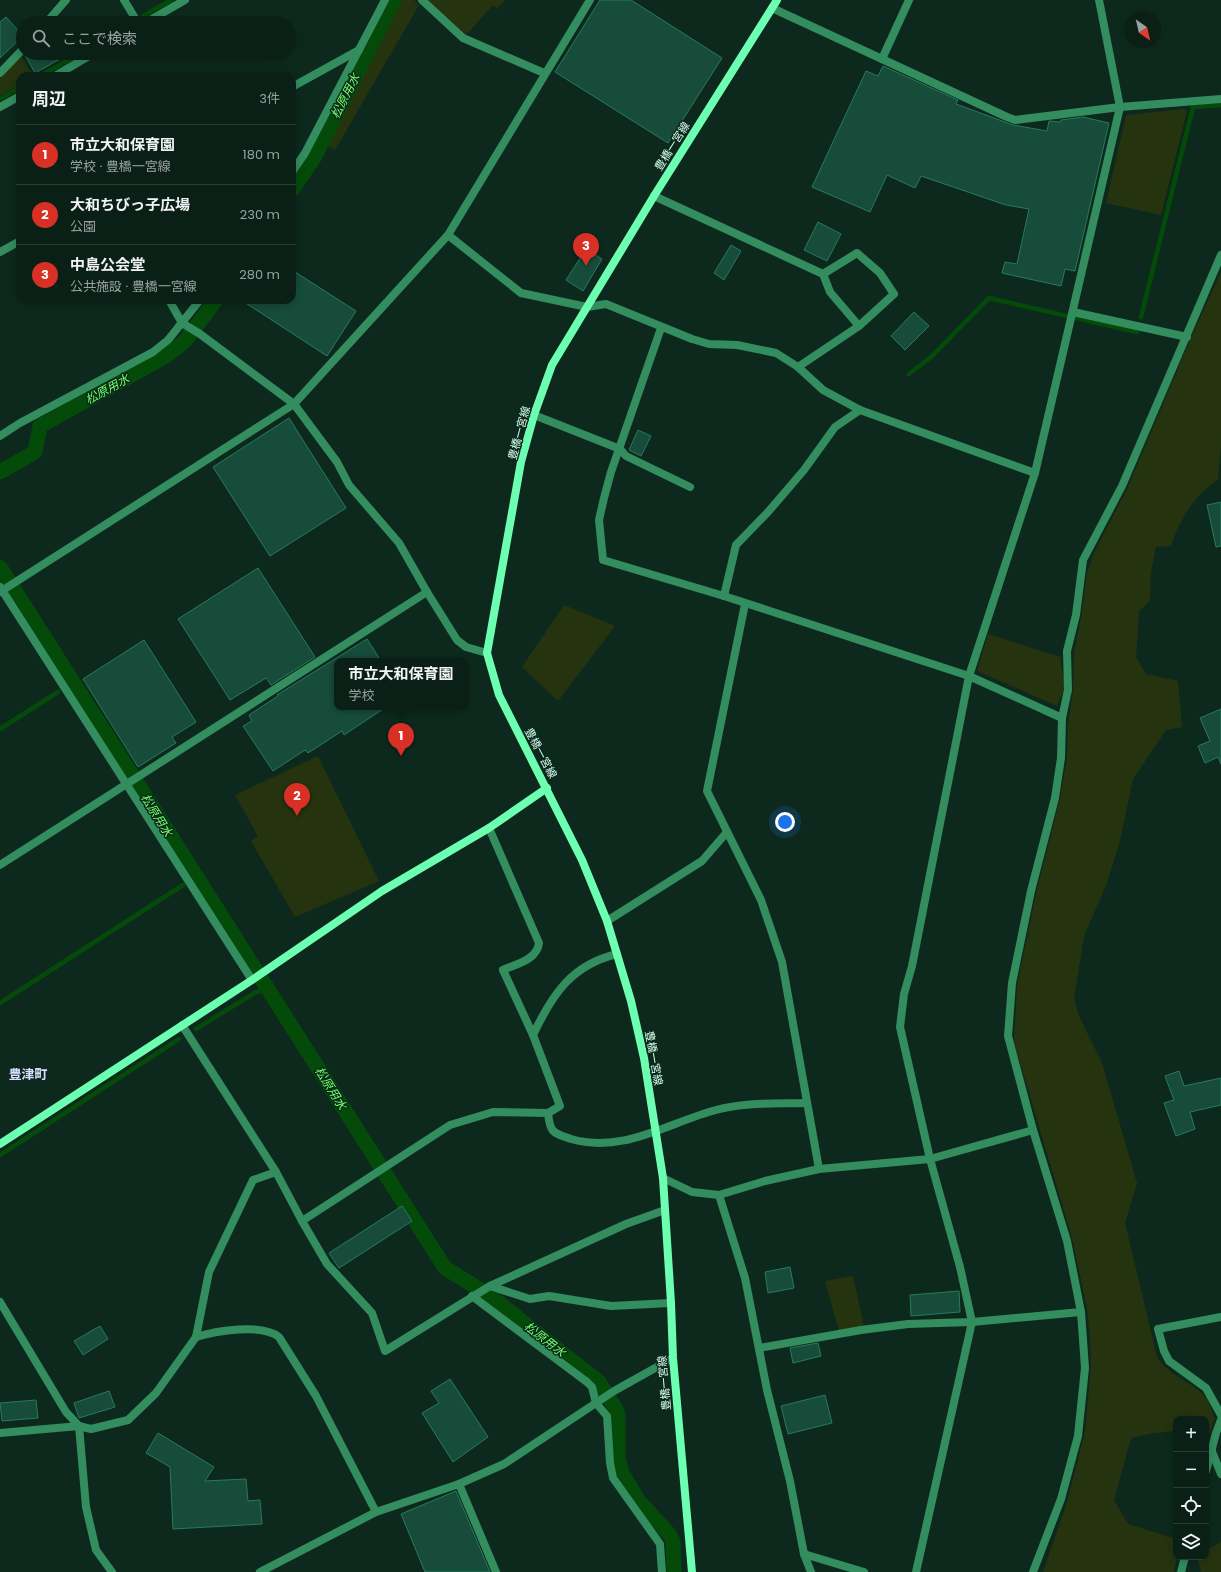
<!DOCTYPE html>
<html lang="ja">
<head>
<meta charset="utf-8">
<style>
  body { margin:0; font-family:Poppins,"Noto Sans JP",sans-serif; background:#182c23; color:#f1f3f6 }
  .controls { position:absolute; right:12px; bottom:12px; display:grid; overflow:hidden; border-radius:8px; box-shadow:0 2px 10px #0003 }
  .controls button { width:36px; height:36px; display:grid; place-items:center; padding:0; border:0; border-bottom:1px solid #2a3d35; background:#0a1f16; color:#f1f3f6; font:20px sans-serif }
  .compass { position:absolute; left:1125px; top:12px; width:36px; height:36px; border-radius:50%; background:#0a1f16; box-shadow:0 2px 10px #0003; rotate:146deg }
  .you { position:absolute; left:785px; top:822px; width:14px; height:14px; margin:-10px; border:3px solid #fff; border-radius:50%; background:#1a73e8; box-shadow:0 0 0 6px #1a73e833 }
  .badge { display:grid; place-items:center; width:26px; height:26px; border-radius:50%; background:#d93025; color:#fff; font-size:13px; font-weight:700 }
  .pin { position:absolute; translate:-50% -33px; filter:drop-shadow(0 1px 2px #0008) }
  .pin::after { content:''; position:absolute; top:21px; width:14px; height:12px; background:inherit; clip-path:polygon(0 0,100% 0,50% 100%) }
  .popup { position:absolute; left:334px; top:658px; width:134px; height:52px; box-sizing:border-box; display:grid; place-content:center; border-radius:8px; background:#0a1f16; filter:drop-shadow(0 1px 3px #0005); font-size:13px; white-space:nowrap; color:#99a2a1 }
  .popup b { font-size:15px; color:#f1f3f6 }
  .popup::after { content:''; position:absolute; left:50%; top:100%; margin-left:-8px; border:8px solid transparent; border-top-color:#0a1f16 }
  .list { margin:0; padding:0; list-style:none }
  h2 { display:flex; justify-content:space-between; align-items:center; height:52px; margin:0; padding:0 16px; font-size:17px }
  h2 small { font-size:13px; font-weight:400; color:#99a2a1 }
  .list li { display:grid; grid-template-columns:26px 1fr auto; gap:12px; align-items:center; box-sizing:border-box; height:60px; padding:0 16px; border-top:1px solid #2a3d35 }
  .list b { display:block; font-size:15px; white-space:nowrap }
  .list p { margin:0; font-size:13px; white-space:nowrap; color:#99a2a1 }
  .list em { font-size:13px; font-style:normal; color:#99a2a1 }
  .icon { flex:none; width:22px; height:22px; fill:none; stroke:currentColor; stroke-width:2; stroke-linecap:round; stroke-linejoin:round }
  .map { position:relative; flex:none; width:1221px; height:1572px; overflow:hidden }
  .search { position:absolute; background:#0a1f16; box-shadow:0 2px 10px #0003; left:16px; top:16px; width:280px; height:44px; display:flex; align-items:center; gap:10px; box-sizing:border-box; padding:0 14px; border-radius:22px; color:#99a2a1; font-size:15px }
  .panel { position:absolute; background:#0a1f16; box-shadow:0 2px 10px #0003; left:16px; top:72px; width:280px; height:232px; border-radius:12px }
  .map>svg:first-child { display:block }
</style>
</head>
<body>
<div class="map">
<svg width="1221" height="1572" viewBox="0 0 1221 1572">
  <rect width="100%" height="100%" fill="#0d291e"/>
  <g fill="#25340f">
    <path d="M402 0H414L419 5 335 150 328 146Z"/>
    <path d="M428 0H505L497 9 493 5 466 35Z"/>
    <path d="M21 55 33 76H20V84L0 96V78Z"/>
    <path d="M1184 109 1187 111 1161 215 1106 203 1126 115Z"/>
    <path d="M1221 272V446L1218 479C1195 495 1179 520 1171 546L1156 547 1151 573 1150 600 1139 612 1136 657 1146 674 1178 681 1182 727 1166 730 1133 779 1119 845 1105 888 1084 936 1074 999 1079 1016 1102 1063 1137 1183 1125 1223 1157 1357C1170 1377 1187 1379 1203 1394 1209 1400 1212 1411 1215 1419L1210 1433 1206 1432V1419H1176V1431L1154 1433 1131 1438 1114 1500 1128 1524 1176 1539V1557H1177L1174 1572H1043L1067 1502 1085 1432 1091 1366 1090 1335 1087 1308 1072 1238 1014 1042 1017 985 1036 894 1060 798 1067 758 1068 725 1073 690 1074 653 1081 618 1087 573 1094 553 1127 489 1190 340Z"/>
    <path d="M564 605 615 626 558 701 522 667Z"/>
    <path d="M988 634 1060 657 1065 687 1057 706 977 671Z"/>
    <path d="M318 756 379 881 295 917 251 841 258 836 235 795Z"/>
    <path d="M853 1276 864 1327 839 1331 825 1281Z"/>
    <path d="M1221 1542V1572H1201L1197 1557H1206V1550Z"/>
  </g>
  <g fill="none" stroke-linecap="round" stroke-linejoin="round">
    <g stroke="#044b0a" stroke-width="4.5">
      <path d="M143 16 171 0"/>
      <path d="M40 76 81 53"/>
      <path d="M0 99 20 87"/>
      <path d="M1141 317 1193 107 1221 105"/>
      <path d="M909 374 931 357 989 298 1137 332"/>
      <path d="M0 729 58 692"/>
      <path d="M0 1003 183 885"/>
      <path d="M196 1029 256 992 269 989"/>
      <path d="M0 1155 179 1039"/>
    </g>
    <g stroke="#044b0a" stroke-width="15">
      <path d="M292 190 315 156 394 0"/>
      <path d="M0 472 35 452 40 426 166 356 185 341 216 300"/>
      <path d="M0 567 445 1268 489 1295 599 1382 616 1409 618 1416V1457L622 1473 638 1500 670 1535 673 1542 674 1572"/>
    </g>
  </g>
  <g fill="#174c3a" stroke="#267b5d">
    <path d="M600 0H631L722 58 668 143 555 72Z"/>
    <path d="M6 17 23 36 0 58V22Z"/>
    <path d="M27 53H71L35 73 25 55Z"/>
    <path d="M883 66 958 100 956 104 1013 125 1047 131 1049 121 1061 122V120L1083 117 1109 123 1075 271 1065 269 1061 286 1002 273 1005 262 1017 264 1029 209 1006 205 921 176 915 188 887 175 870 212 812 187 866 71 878 76Z"/>
    <path d="M818 222 841 234 827 261 804 250Z"/>
    <path d="M731 245 741 251 724 280 714 273Z"/>
    <path d="M586 249 602 259 583 291 566 280Z"/>
    <path d="M292 270 356 311 327 356 241 300H292Z"/>
    <path d="M914 312 929 326 905 350 891 336Z"/>
    <path d="M289 418 346 508 270 556 213 467Z"/>
    <path d="M638 430 651 436 641 456 629 450Z"/>
    <path d="M1221 502V546L1216 547 1207 505Z"/>
    <path d="M258 568 315 657 271 685 266 678 230 700 178 619Z"/>
    <path d="M367 639 381 661H337V707H386L344 735 342 731 308 753 305 750 273 771 243 726 252 721 249 715 278 696 277 695Z"/>
    <path d="M144 640 196 722 172 737 176 743 138 767 83 679Z"/>
    <path d="M1221 709V764L1218 757 1205 763 1198 746 1210 741 1200 718Z"/>
    <path d="M1179 1071 1184 1086 1221 1078V1105L1190 1112 1195 1129 1176 1136 1164 1103 1174 1100 1165 1076Z"/>
    <path d="M402 1206 412 1221 339 1268 329 1253Z"/>
    <path d="M790 1267 794 1288 768 1293 765 1272Z"/>
    <path d="M959 1291 960 1312 911 1316 910 1295Z"/>
    <path d="M100 1326 108 1339 83 1355 74 1341Z"/>
    <path d="M818 1343 821 1356 793 1363 790 1348Z"/>
    <path d="M450 1379 488 1437 453 1462 422 1413 439 1403 431 1391Z"/>
    <path d="M109 1391 115 1407 79 1418 74 1403Z"/>
    <path d="M825 1395 832 1423 788 1434 781 1406Z"/>
    <path d="M36 1400 38 1418 2 1421 0 1403Z"/>
    <path d="M158 1433 214 1467 205 1481 246 1479 248 1501 260 1500 262 1524 173 1529 170 1467 146 1453Z"/>
    <path d="M456 1491 490 1572H425L401 1514Z"/>
  </g>
  <g fill="none" stroke-linecap="round" stroke-linejoin="round">
    <g stroke="#338d5f" stroke-width="8">
      <path d="M124 0 138 23"/>
      <path d="M422 0 463 38 544 73"/>
      <path d="M772 8 1007 117 1015 120 1120 107 1221 99"/>
      <path d="M46 23 66 0"/>
      <path d="M145 23 185 0"/>
      <path d="M882 59 909 0"/>
      <path d="M0 73 23 49"/>
      <path d="M55 76 94 53"/>
      <path d="M292 87 359 50"/>
      <path d="M0 107 20 96"/>
      <path d="M292 172 305 153 385 0"/>
      <path d="M654 196 823 274 830 292 859 326"/>
      <path d="M448 235 521 293 587 307 606 304 692 339 709 344 737 345 776 353 798 367 823 390 860 410 1035 473"/>
      <path d="M0 252 20 241"/>
      <path d="M169 300 182 323 200 334 294 404 337 462 349 485 399 543 427 592 457 640 466 647 487 653"/>
      <path d="M1073 312 1187 337"/>
      <path d="M661 328 611 472 604 498 599 520 603 560 724 596 969 676 1062 718"/>
      <path d="M798 367 859 326 894 294 880 273 857 253 823 274"/>
      <path d="M534 415 620 449 626 456 690 487"/>
      <path d="M0 436 20 423 153 352 168 340 200 300"/>
      <path d="M0 587 252 980"/>
      <path d="M0 592 294 404 448 235 590 0"/>
      <path d="M724 596 736 545 768 512 804 470 835 427 860 410"/>
      <path d="M745 604 707 791 761 900 782 962 819 1169"/>
      <path d="M489 828 539 943C537 960 516 964 503 970L533 1035 560 1106 548 1113"/>
      <path d="M0 865 427 592"/>
      <path d="M607 921 702 861 727 832"/>
      <path d="M182 1025 276 1172 302 1221 327 1264 372 1313 385 1351 490 1286 626 1224 665 1210"/>
      <path d="M533 1035C552 995 571 965 617 954"/>
      <path d="M663 1178 692 1192 719 1195 765 1181 819 1169 930 1159 1033 1130"/>
      <path d="M719 1195 745 1278 767 1390 790 1481 804 1554 811 1572"/>
      <path d="M302 1221 450 1125 493 1112 548 1113C550 1133 553 1133 571 1139 623 1154 667 1123 716 1110 745 1102 776 1104 807 1103"/>
      <path d="M490 1286 530 1299 549 1296 611 1306 671 1303"/>
      <path d="M472 1296 587 1382 592 1387 596 1403 607 1416 610 1463 613 1478 660 1544 662 1572"/>
      <path d="M0 1302 66 1412 79 1426 86 1507 96 1550 112 1572"/>
      <path d="M1221 1317 1158 1329 1164 1351 1169 1361 1206 1388 1221 1415"/>
      <path d="M196 1337C216 1331 262 1323 279 1337L316 1396 376 1512"/>
      <path d="M759 1348 861 1330 908 1324 972 1322 1081 1312"/>
      <path d="M0 1433 79 1426 91 1429 128 1420 156 1393 196 1337 209 1272 253 1180 276 1172"/>
      <path d="M1211 1449 1221 1474"/>
      <path d="M1206 1471 1216 1433 1221 1420"/>
      <path d="M459 1484 496 1572"/>
      <path d="M804 1554 864 1572"/>
      <path d="M260 1572 376 1512 459 1484 504 1464 614 1391 673 1358"/>
      <path d="M916 1572 972 1322 960 1267 930 1159 900 1027 904 994 912 966 969 676 1035 473 1120 107 1099 0"/>
      <path d="M1033 1572 1061 1499 1078 1436 1085 1368 1081 1312 1067 1241 1033 1130 1008 1036 1012 983 1031 891 1055 798 1061 758 1062 718 1068 690 1067 651 1076 615 1083 560 1122 486 1221 255"/>
      <path d="M1181 1572 1185 1557"/>
    </g>
    <g stroke="#6cffb2" stroke-width="8">
      <path d="M0 1144 252 980 382 891 489 828 547 788"/>
      <path d="M692 1572 673 1358 671 1303 663 1178 644 1058 631 1001 607 921 582 860 499 695 487 653 521 462 534 415 552 365 654 196 777 0"/>
    </g>
  </g>
  <g text-anchor="middle" dominant-baseline="central" stroke-width="3" stroke-linejoin="round" paint-order="stroke">
    <g font-size="11" fill="#d5ffed" stroke="#0d291e">
      <text transform="translate(672 146) rotate(-58)">豊橋一宮線</text>
      <text transform="translate(519 433) rotate(-75)">豊橋一宮線</text>
      <text transform="translate(541 753) rotate(62)">豊橋一宮線</text>
      <text transform="translate(654 1058) rotate(80)">豊橋一宮線</text>
      <text transform="translate(664 1383) rotate(-95)">豊橋一宮線</text>
    </g>
    <g font-size="12" font-style="italic" fill="#70ff63" stroke="#0d291e">
      <text transform="translate(345 96) rotate(-63)">松原用水</text>
      <text transform="translate(107 389) rotate(-29)">松原用水</text>
      <text transform="translate(157 815) rotate(58)">松原用水</text>
      <text transform="translate(331 1088) rotate(58)">松原用水</text>
      <text transform="translate(545 1339) rotate(38)">松原用水</text>
    </g>
    <g font-size="13" font-weight="bold" fill="#d7deff" stroke="#0d291e">
      <text x="28" y="1074">豊津町</text>
    </g>
  </g>
</svg>
<div class="controls">
<button>+</button>
<button>−</button>
<button><svg class="icon" aria-label="locate" viewBox="0 0 24 24"><circle cx="12" cy="12" r="6"/><path d="M12 2v4M12 18v4M2 12h4M18 12h4"/></svg></button>
<button><svg class="icon" aria-label="layers" viewBox="0 0 24 24"><path d="M12 4l9 5-9 5-9-5zM3 14l9 5 9-5"/></svg></button>
</div>
<svg class="compass" viewBox="-18 -18 36 36"><path d="M0-13l5 13h-10z" fill="#e53935"/><path d="M0 13l5-13h-10z" fill="#99a2a1"/></svg>
<div class="you"></div>
<div class="pin badge" style="left:401px;top:756px">1</div>
<div class="popup"><b>市立大和保育園</b>学校</div>
<div class="pin badge" style="left:297px;top:816px">2</div>
<div class="pin badge" style="left:586px;top:266px">3</div>
<div class="search"><svg class="icon" aria-label="search" viewBox="0 0 24 24"><circle cx="10" cy="10" r="6"/><path d="M15 15l6 6"/></svg>ここで検索</div>
<section class="panel">
<h2>周辺<small>3件</small></h2>
<ul class="list">
<li><span class="badge">1</span><div><b>市立大和保育園</b><p>学校 · 豊橋一宮線</p></div><em>180 m</em></li>
<li><span class="badge">2</span><div><b>大和ちびっ子広場</b><p>公園</p></div><em>230 m</em></li>
<li><span class="badge">3</span><div><b>中島公会堂</b><p>公共施設 · 豊橋一宮線</p></div><em>280 m</em></li>
</ul>
</section>
</div>
</body>
</html>
